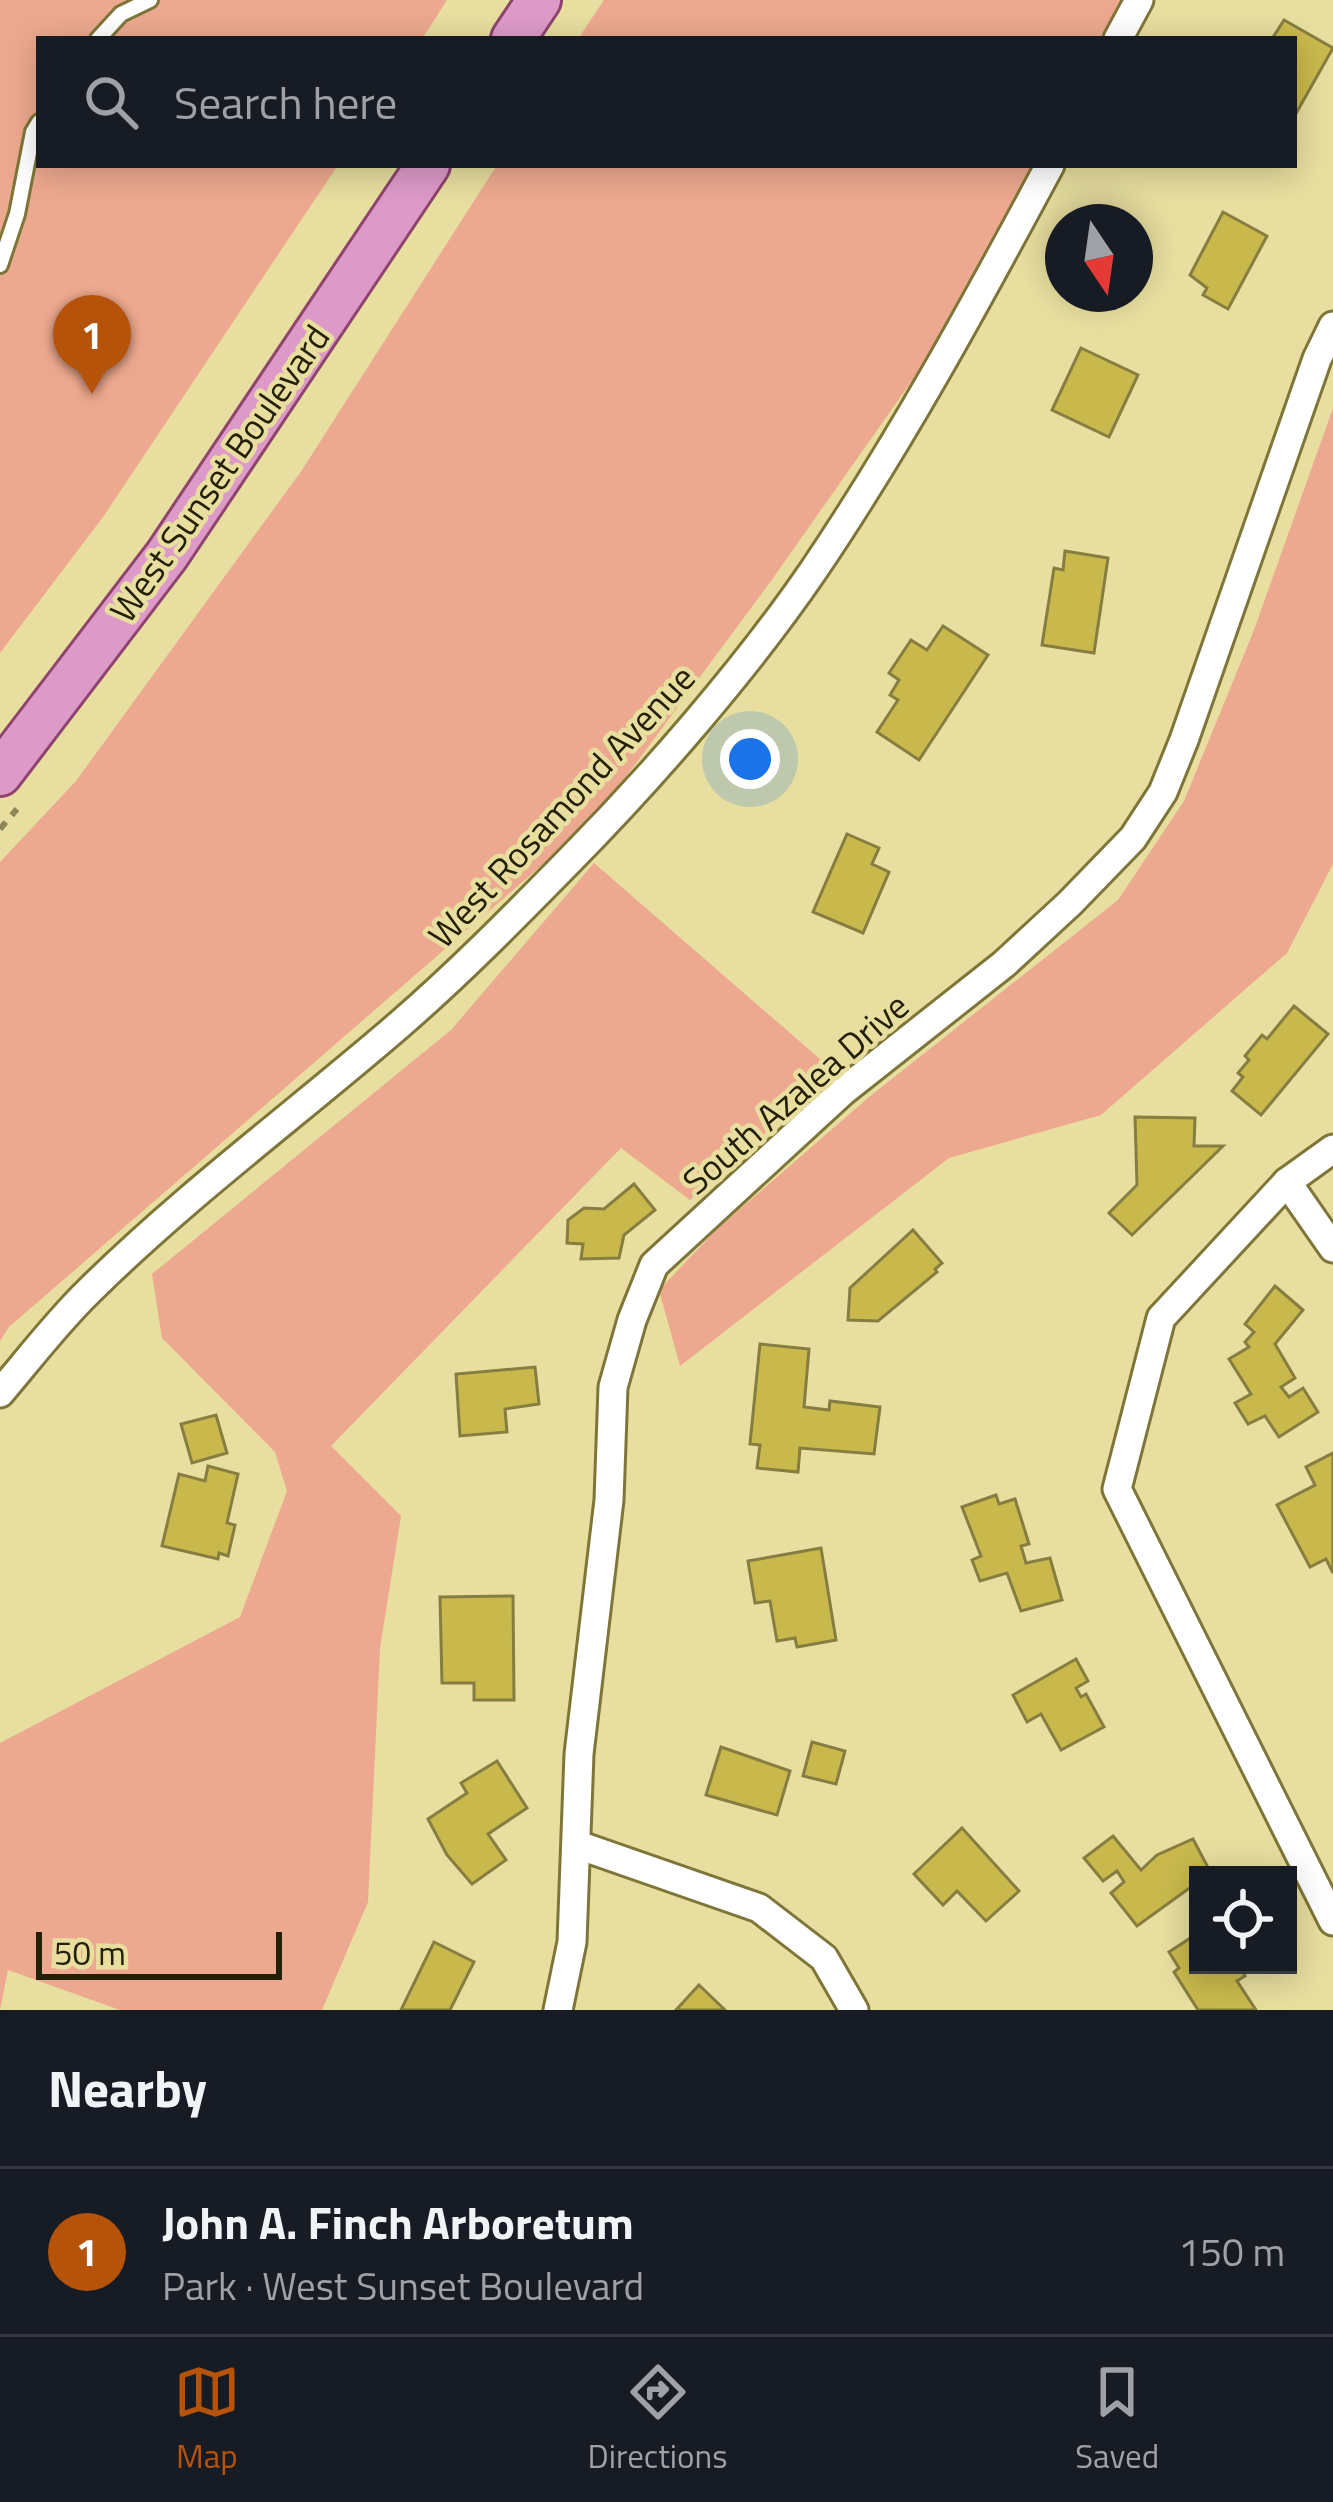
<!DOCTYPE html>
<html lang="en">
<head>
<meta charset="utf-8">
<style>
  body { margin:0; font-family:"Titillium Web",sans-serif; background:#20242c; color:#f1f3f6 }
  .controls { position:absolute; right:36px; bottom:36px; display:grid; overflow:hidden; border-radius:0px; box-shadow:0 6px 30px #0003 }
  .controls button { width:108px; height:108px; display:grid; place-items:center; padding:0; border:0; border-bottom:3px solid #363941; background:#171b24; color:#f1f3f6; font:60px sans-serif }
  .compass { position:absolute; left:1045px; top:204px; width:108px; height:108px; border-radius:50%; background:#171b24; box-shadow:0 6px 30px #0003; rotate:167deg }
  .scale { position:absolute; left:36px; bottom:30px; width:246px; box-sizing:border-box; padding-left:12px; border:6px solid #242006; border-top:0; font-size:33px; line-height:42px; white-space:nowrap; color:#242006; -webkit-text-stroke:9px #e7de9f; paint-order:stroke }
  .you { position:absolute; left:750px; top:759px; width:42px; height:42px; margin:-30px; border:9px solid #fff; border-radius:50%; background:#1a73e8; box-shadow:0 0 0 18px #1a73e833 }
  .badge { display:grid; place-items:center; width:78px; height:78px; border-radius:50%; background:#b45309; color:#fff; font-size:39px; font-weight:700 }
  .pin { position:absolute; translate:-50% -99px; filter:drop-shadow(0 3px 6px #0008) }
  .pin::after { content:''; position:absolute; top:63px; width:42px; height:36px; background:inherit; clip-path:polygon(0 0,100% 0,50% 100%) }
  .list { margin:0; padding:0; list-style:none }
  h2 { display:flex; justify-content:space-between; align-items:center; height:156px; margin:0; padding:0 48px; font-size:51px }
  h2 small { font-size:39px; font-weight:400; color:#9ea1a6 }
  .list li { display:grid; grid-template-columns:78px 1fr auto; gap:36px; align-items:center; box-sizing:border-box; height:168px; padding:0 48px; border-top:3px solid #363941 }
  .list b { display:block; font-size:45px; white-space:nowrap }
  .list p { margin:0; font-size:39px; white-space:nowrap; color:#9ea1a6 }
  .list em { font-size:39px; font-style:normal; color:#9ea1a6 }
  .icon { flex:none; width:66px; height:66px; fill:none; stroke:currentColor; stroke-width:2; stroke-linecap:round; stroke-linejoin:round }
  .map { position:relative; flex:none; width:1333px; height:2010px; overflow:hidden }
  .search { position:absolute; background:#171b24; box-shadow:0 6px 30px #0003; left:36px; right:36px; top:36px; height:132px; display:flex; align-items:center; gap:30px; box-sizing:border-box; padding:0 42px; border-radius:0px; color:#9ea1a6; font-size:45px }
  .sheet { height:324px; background:#171b24 }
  nav { display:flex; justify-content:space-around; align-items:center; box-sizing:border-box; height:168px; border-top:3px solid #363941; background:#171b24; font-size:33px; color:#9ea1a6 }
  nav a { display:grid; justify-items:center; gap:6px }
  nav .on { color:#b45309 }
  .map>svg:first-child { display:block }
</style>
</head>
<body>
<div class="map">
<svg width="1333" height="2010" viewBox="0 0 1333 2010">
  <rect width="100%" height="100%" fill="#e7de9f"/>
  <g fill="#eda98f">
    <path d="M0 0H447L422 39H39V165H338L103 517 0 653Z"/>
    <path d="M604 0H1125L1104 39H578Z"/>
    <path d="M497 165H1035L937 345 771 581 594 820 9 1327 0 1341V862L76 781 302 470Z"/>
    <path d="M1333 408V864L1287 953 1101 1115 949 1158 680 1366 659 1290 717 1229 869 1097 1118 900 1184 801 1254 630Z"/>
    <path d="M594 863 835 1072 690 1200 621 1148 331 1446 401 1516 380 1648 368 1902 322 2010H120L8 1970 0 2010V1743L240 1617 287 1491 275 1452 162 1338 152 1274 451 1030Z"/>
  </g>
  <g fill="#c9b94d" stroke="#867d40" stroke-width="3">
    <path d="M1284 20 1333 48 1294 117V39H1272Z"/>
    <path d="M1223 212 1267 236 1228 309 1203 295 1207 288 1190 275Z"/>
    <path d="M1081 348 1138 375 1109 437 1052 410Z"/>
    <path d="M1065 551 1108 558 1094 653 1042 645 1054 568 1063 570Z"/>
    <path d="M943 626 988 655 919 760 877 732 898 700 890 695 899 680 889 673 911 640 927 650Z"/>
    <path d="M847 834 879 848 872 864 889 872 863 933 813 912Z"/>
    <path d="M1294 1006 1328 1034 1261 1115 1232 1091 1243 1077 1238 1073 1249 1060 1245 1056 1262 1035 1267 1039Z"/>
    <path d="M1135 1117 1195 1118 1194 1146H1223L1132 1235 1109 1213 1137 1185Z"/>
    <path d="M634 1184 655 1210 624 1235 619 1258 581 1259 583 1244 567 1243 568 1220 584 1208 604 1209Z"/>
    <path d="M913 1230 942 1263 935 1269 937 1272 878 1321 848 1320 850 1288Z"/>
    <path d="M1275 1286 1303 1310 1275 1344 1295 1378 1281 1387 1289 1397 1303 1388 1318 1412 1279 1437 1265 1416 1248 1424 1235 1403 1251 1394 1229 1359 1249 1347 1245 1342 1254 1332 1245 1324Z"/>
    <path d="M760 1344 809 1349 804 1407 829 1410 830 1401 880 1407 874 1454 800 1448 798 1472 757 1468 760 1445 750 1444Z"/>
    <path d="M535 1367 539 1404 505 1409 507 1432 460 1436 456 1374Z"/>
    <path d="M216 1415 227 1453 192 1463 181 1424Z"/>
    <path d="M1333 1453V1573L1326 1559 1310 1567 1277 1505 1315 1485 1306 1467Z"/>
    <path d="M208 1466 238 1474 227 1523 235 1525 228 1556 219 1553 218 1559 162 1546 179 1474 205 1481Z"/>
    <path d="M996 1495 999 1504 1015 1499 1029 1544 1021 1546 1026 1563 1050 1558 1062 1600 1021 1611 1007 1573 980 1581 972 1560 981 1556 962 1507Z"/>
    <path d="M821 1548 836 1640 797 1647 795 1638 777 1641 770 1601 755 1603 748 1561Z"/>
    <path d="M513 1596 514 1700H474V1683H442L440 1597Z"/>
    <path d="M1076 1659 1088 1681 1076 1688 1081 1697 1086 1694 1104 1727 1061 1750 1041 1714 1027 1722 1013 1695Z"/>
    <path d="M812 1742 845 1751 836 1784 803 1776Z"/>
    <path d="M721 1747 790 1771 777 1815 706 1795Z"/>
    <path d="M497 1761 527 1808 488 1834 506 1860 472 1884 447 1855 428 1819 467 1793 461 1783Z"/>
    <path d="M962 1828 1019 1891 986 1921 957 1891 943 1905 914 1874Z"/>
    <path d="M1113 1836 1141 1870 1157 1855 1193 1839 1212 1875H1198V1882L1137 1926 1111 1893 1124 1882 1117 1871 1103 1881 1084 1858Z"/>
    <path d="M1198 1933V1965H1238L1245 1976 1237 1981 1256 2010H1198L1174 1972 1179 1968 1169 1952Z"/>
    <path d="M434 1942 474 1962 450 2010H401Z"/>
    <path d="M699 1985 725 2010H676Z"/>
  </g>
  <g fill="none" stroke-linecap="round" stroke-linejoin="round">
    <g stroke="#7e7638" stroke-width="20">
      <g id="service">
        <path d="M98 39 121 14 150 0"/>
        <path d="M0 265 17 214 33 132 39 122"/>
      </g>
    </g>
    <g stroke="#7e7638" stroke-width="33">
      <g id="minor">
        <path d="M1118 39 1139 0"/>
        <path d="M1333 1149 1287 1182 1161 1318 1117 1489 1333 1921"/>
        <path d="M1287 1182 1333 1248"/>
        <path d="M0 1393C29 1359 57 1322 89 1291 186 1195 296 1114 399 1025 458 974 513 918 568 862 651 778 746 669 813 571 901 441 976 303 1050 165"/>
        <path d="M578 1845 759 1908 824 1958 854 2010"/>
        <path d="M558 2010 572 1942 579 1754 609 1500 613 1387 632 1320 654 1265 842 1092 1004 964 1070 903 1133 838 1163 792 1184 740 1317 359 1333 326"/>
      </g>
    </g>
    <g stroke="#8e446d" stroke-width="48">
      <g id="primary">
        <path d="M513 39 539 0"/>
        <path d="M0 774 167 555 428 165"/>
      </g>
    </g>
    <path stroke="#8d8658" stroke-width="6" stroke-dasharray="9 9" stroke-linecap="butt" d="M0 829 17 809"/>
    <use href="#service" stroke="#fff" stroke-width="14"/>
    <use href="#minor" stroke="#fff" stroke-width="27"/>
    <use href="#primary" stroke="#dd9ac8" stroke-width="42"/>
  </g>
  <g text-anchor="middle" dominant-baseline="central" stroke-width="9" stroke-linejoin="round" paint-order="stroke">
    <g font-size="36" fill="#242006" stroke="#e7de9f">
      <text transform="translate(219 473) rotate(-55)">West Sunset Boulevard</text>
      <text transform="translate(561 806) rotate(-47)">West Rosamond Avenue</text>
      <text transform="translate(795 1093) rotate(-41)">South Azalea Drive</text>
    </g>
  </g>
</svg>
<div class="controls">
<button><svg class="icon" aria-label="locate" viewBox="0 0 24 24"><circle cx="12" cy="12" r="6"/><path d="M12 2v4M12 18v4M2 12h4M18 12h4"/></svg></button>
</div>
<svg class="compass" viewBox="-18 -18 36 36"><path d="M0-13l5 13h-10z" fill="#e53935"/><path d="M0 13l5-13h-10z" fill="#9ea1a6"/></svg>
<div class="scale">50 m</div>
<div class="you"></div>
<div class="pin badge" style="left:92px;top:394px">1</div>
<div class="search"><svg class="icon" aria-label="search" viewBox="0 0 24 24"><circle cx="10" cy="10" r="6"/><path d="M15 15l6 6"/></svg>Search here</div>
</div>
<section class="sheet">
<h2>Nearby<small></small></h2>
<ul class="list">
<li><span class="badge">1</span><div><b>John A. Finch Arboretum</b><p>Park · West Sunset Boulevard</p></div><em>150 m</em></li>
</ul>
</section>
<nav>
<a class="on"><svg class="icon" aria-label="map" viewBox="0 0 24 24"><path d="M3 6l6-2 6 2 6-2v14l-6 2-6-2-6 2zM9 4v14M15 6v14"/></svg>Map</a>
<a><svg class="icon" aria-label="directions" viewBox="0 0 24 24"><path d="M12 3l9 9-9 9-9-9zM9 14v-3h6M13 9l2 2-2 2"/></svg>Directions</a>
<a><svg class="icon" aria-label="saved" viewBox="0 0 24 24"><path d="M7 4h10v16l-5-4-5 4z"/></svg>Saved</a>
</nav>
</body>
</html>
